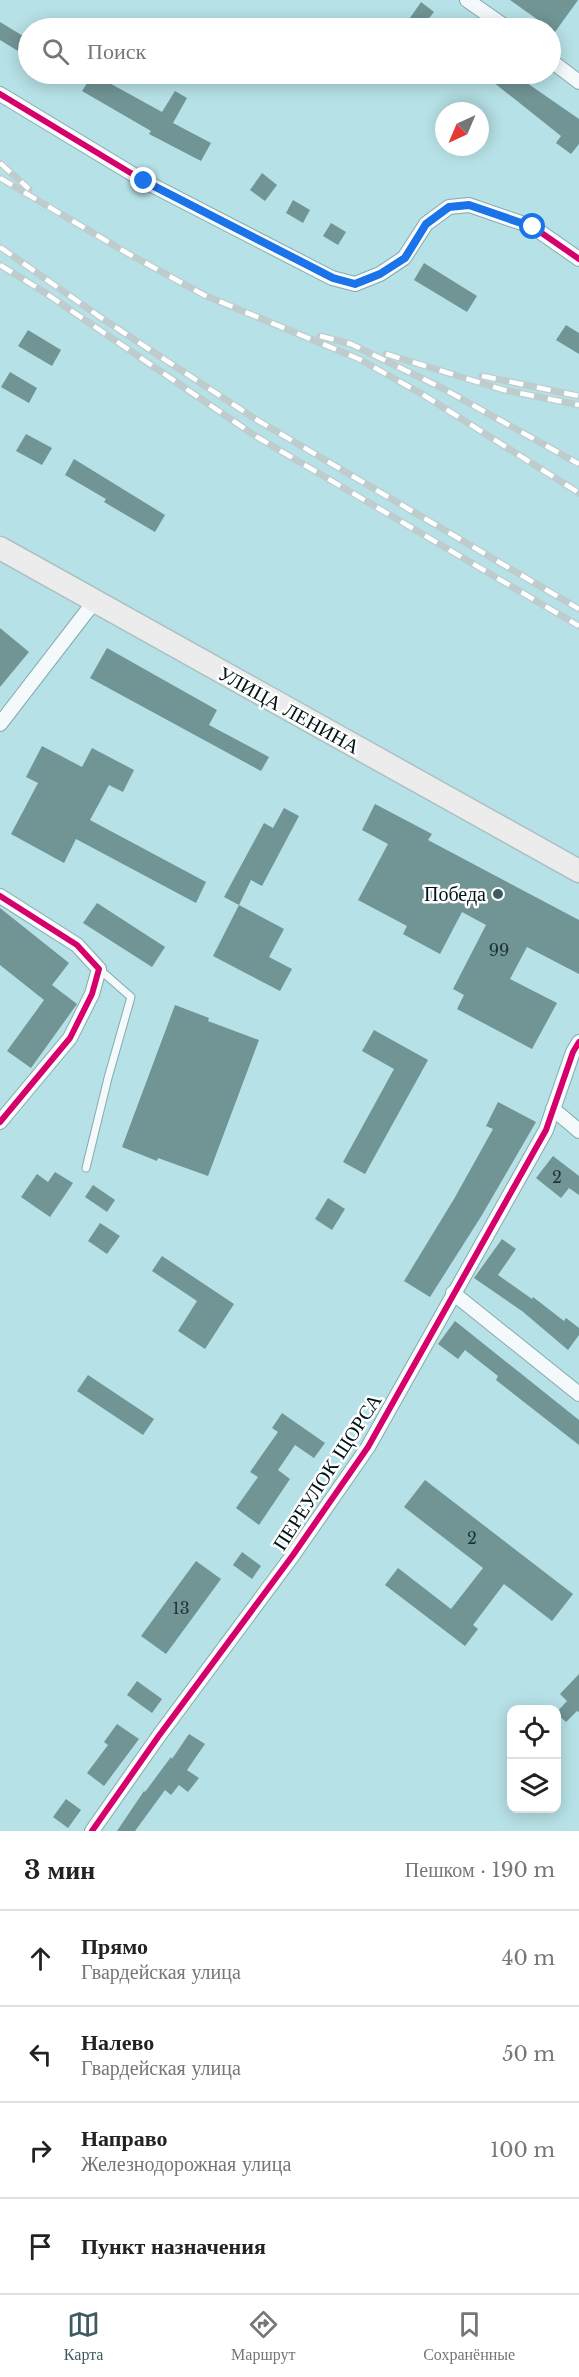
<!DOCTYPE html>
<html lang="ru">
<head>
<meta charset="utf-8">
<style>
  body { margin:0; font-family:"Libre Baskerville",serif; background:#f6f6f6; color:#222 }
  .controls { position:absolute; right:18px; bottom:18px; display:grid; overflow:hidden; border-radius:12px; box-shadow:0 3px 15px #0003 }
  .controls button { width:54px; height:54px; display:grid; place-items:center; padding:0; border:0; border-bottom:2px solid #e0e0e0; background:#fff; color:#222; font:30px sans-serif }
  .compass { position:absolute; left:435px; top:102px; width:54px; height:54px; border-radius:50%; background:#fff; box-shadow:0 3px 15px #0003; rotate:224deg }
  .stop { position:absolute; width:18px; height:18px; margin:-14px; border:4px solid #1a73e8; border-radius:50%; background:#fff }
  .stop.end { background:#1a73e8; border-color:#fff; box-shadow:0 2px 6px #0008 }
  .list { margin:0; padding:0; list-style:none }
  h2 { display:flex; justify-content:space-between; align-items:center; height:78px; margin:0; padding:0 24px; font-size:26px }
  h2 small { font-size:20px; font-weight:400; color:#767676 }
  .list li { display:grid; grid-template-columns:39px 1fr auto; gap:18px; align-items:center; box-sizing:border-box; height:96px; padding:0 24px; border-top:2px solid #e0e0e0 }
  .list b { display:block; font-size:22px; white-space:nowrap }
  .list p { margin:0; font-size:20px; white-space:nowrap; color:#767676 }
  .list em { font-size:20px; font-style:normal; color:#767676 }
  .icon { flex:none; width:33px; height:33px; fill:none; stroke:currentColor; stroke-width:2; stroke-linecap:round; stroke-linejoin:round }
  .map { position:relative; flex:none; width:579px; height:1831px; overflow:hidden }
  .search { position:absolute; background:#fff; box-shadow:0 3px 15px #0003; left:18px; right:18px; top:18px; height:66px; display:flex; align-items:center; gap:15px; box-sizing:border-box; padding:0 21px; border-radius:33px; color:#767676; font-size:22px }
  .sheet { height:462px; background:#fff }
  nav { display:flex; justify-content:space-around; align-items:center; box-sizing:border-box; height:84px; border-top:2px solid #e0e0e0; background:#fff; font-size:16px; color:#767676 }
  nav a { display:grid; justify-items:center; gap:3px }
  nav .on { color:#405b5f }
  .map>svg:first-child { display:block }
</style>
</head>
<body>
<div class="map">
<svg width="579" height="1831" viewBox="0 0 579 1831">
  <rect width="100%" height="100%" fill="#b6e1e6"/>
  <g fill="#719495">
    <path d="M510 0H578L555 32Z"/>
    <path d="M421 2 434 12 422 27 410 18Z"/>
    <path d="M0 22 28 39V57L0 40Z"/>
    <path d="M93 74 162 112 175 91 187 98 173 123 211 143 201 161 149 134 151 131 82 91Z"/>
    <path d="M483 74H514L579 119V144L571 154 556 143 561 136Z"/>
    <path d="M262 173 277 185 265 201 250 190Z"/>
    <path d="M293 200 310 210 303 223 286 213Z"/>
    <path d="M331 223 346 232 338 245 323 236Z"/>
    <path d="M424 263 477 296 467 312 414 280Z"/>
    <path d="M566 325 579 333V354L556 340Z"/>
    <path d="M28 330 61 350 52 366 18 346Z"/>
    <path d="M10 372 37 388 29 403 1 387Z"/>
    <path d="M26 434 52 448 42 465 16 451Z"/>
    <path d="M74 459 165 515 155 532 104 502 106 499 65 475Z"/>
    <path d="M0 628 29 652 0 687Z"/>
    <path d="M107 648 217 710 209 725 269 757 261 771 90 678Z"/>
    <path d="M42 746 82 767 92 748 134 770 123 792 109 785 90 820 206 882 196 903 76 839 64 863 11 834 38 783 26 777Z"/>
    <path d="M375 804 432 834 428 840 579 920V974L527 947 510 979 557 1003 532 1049 457 1009 464 995 453 989 486 925 462 912 440 954 403 934 407 926 358 900 388 844 362 830Z"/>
    <path d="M284 808 299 816 262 886 251 880 239 905 224 897 264 823 273 828Z"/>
    <path d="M97 903 165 947 152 967 83 923Z"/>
    <path d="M239 905 284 929 269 957 292 969 280 991 213 956Z"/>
    <path d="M0 908 69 963 52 985 77 1004 31 1068 7 1051 44 1000 0 965Z"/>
    <path d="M175 1005 209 1018 208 1021 259 1040 208 1176 158 1158 157 1161 122 1147Z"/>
    <path d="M374 1030 428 1060 365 1174 343 1162 394 1069 362 1051Z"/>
    <path d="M498 1102 536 1122 482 1215 430 1297 404 1281 454 1199 493 1129 486 1126Z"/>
    <path d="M553 1156 579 1176V1195L569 1188 561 1198 536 1178Z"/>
    <path d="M55 1172 73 1183 50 1217 21 1197 37 1174 48 1182Z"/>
    <path d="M93 1185 115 1200 107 1212 85 1197Z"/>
    <path d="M328 1198 345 1209 332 1230 315 1219Z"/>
    <path d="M100 1223 120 1236 107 1254 88 1241Z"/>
    <path d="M502 1239 516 1249 498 1275 532 1299 533 1297 564 1321 566 1318 579 1328V1335L568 1350 522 1311 474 1278Z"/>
    <path d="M162 1256 234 1304 205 1349 178 1331 197 1301 152 1271Z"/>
    <path d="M455 1321 579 1420V1445L496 1380 498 1376 465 1350 458 1359 438 1344Z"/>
    <path d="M88 1375 154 1419 143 1435 77 1391Z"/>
    <path d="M282 1413 325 1443 314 1458 295 1445 278 1470 290 1479 259 1525 236 1508 258 1477 250 1472 278 1432 272 1428Z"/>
    <path d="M425 1480 573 1594 552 1621 504 1584 473 1625 478 1629 465 1646 385 1585 398 1568 451 1609 483 1568 404 1507Z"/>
    <path d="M242 1552 261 1566 252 1579 233 1565Z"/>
    <path d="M196 1561 221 1579 166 1654 141 1636Z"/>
    <path d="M579 1674V1712L577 1711 566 1722 556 1713 567 1701 560 1694Z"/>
    <path d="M137 1681 162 1699 152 1713 127 1695Z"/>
    <path d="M117 1724 139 1739 104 1786 87 1773 108 1745 104 1742Z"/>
    <path d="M189 1734 205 1744 187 1770 199 1778 188 1792 179 1785 171 1795 165 1790 135 1831H117L144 1791 145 1792 171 1757 172 1759Z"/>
    <path d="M66 1799 81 1810 68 1828 53 1817Z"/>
  </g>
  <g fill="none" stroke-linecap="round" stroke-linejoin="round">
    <g stroke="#87a9ad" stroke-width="9">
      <path id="service" d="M86 1168 108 1078 131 997 99 969"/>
    </g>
    <g stroke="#87a9ad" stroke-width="16">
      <g id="minor">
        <path d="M467 0 507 28"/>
        <path d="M550 60 579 82"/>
        <path d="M0 94 144 181 332 278 355 284 380 274 404 258 426 224 449 207 469 205 533 227 579 259"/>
        <path d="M0 724 94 602"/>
        <path d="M0 896 77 945 99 969 92 994 70 1038 0 1122"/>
        <path d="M553 1109 579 1131"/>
        <path d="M453 1293 579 1394"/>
        <path d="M92 1831 158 1737 293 1555 368 1447 546 1130 573 1052 579 1042"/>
      </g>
    </g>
    <g stroke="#adc1c3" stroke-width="25">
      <path id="primary" d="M0 548 579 871"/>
    </g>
    <use href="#service" stroke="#f4fafb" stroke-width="7"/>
    <use href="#minor" stroke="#f4fafb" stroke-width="14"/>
    <use href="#primary" stroke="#ececec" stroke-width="22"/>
    <g stroke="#bfccce" stroke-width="7">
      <g id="rail">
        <path d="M0 163 29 189"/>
        <path d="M0 178 127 253 204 295 359 359 422 394 579 493"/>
        <path d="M0 247 100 317 257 420 579 609"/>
        <path d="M0 265 41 290 257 437 579 626"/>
        <path d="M320 336 351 344 442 388 579 464"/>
        <path d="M386 354 504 390 579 405"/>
        <path d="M482 376 579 396"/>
      </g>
    </g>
    <use href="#rail" stroke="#fff" stroke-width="4.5" stroke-dasharray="14" stroke-linecap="butt"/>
    <g stroke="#fff" stroke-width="10">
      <g id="cycleway">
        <path d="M0 94 144 181 332 278 355 284 380 274 404 258 426 224 449 207 469 205 533 227 579 259"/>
        <path d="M0 896 77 945 99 969 92 994 70 1038 0 1122"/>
        <path d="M92 1831 158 1737 293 1555 368 1447 546 1130 573 1052 579 1042"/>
      </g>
    </g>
    <use href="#cycleway" stroke="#d6006c" stroke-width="6"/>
  </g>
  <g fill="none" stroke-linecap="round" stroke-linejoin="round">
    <path stroke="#1a73e8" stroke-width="8" d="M144 181 333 278 355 284 380 274 405 258 426 224 449 207 469 205 533 227"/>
  </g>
  <circle fill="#405b5f" stroke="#fff" stroke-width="2" cx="498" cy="894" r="6"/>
  <g text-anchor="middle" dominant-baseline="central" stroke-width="5" stroke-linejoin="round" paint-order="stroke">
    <g font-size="16" fill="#1c3336">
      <text x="499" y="950">99</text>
      <text x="557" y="1177">2</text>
      <text x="472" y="1538">2</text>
      <text x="181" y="1608">13</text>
    </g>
    <g font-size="20" fill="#001316" stroke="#fff">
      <text transform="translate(289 710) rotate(29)">УЛИЦА ЛЕНИНА</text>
      <text transform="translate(327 1472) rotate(-57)">ПЕРЕУЛОК ЩОРСА</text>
    </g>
    <g font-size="20" fill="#001316" stroke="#fff" text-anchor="end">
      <text x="486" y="894">Победа</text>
    </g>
  </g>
</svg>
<div class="controls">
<button><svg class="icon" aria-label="locate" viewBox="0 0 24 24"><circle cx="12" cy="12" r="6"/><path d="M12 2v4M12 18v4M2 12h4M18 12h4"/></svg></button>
<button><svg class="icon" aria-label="layers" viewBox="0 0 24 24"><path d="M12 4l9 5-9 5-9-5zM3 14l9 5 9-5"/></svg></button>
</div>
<svg class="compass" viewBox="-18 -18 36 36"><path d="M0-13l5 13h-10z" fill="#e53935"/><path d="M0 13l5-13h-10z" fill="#767676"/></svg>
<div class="stop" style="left:533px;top:227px"></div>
<div class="stop end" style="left:144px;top:181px"></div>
<div class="search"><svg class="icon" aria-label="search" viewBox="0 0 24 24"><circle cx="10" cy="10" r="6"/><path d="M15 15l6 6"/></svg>Поиск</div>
</div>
<section class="sheet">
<h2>3 мин<small>Пешком · 190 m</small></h2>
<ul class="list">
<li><svg class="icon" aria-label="ahead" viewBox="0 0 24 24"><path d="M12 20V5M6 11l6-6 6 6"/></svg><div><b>Прямо</b><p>Гвардейская улица</p></div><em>40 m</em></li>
<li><svg class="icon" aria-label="left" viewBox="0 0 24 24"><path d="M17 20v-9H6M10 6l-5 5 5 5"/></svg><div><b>Налево</b><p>Гвардейская улица</p></div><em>50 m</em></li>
<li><svg class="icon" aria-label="right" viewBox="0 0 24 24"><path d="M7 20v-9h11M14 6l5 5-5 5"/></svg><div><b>Направо</b><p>Железнодорожная улица</p></div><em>100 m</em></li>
<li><svg class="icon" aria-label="arrive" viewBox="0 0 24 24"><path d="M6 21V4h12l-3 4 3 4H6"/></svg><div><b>Пункт назначения</b></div></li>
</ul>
</section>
<nav>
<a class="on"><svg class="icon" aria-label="map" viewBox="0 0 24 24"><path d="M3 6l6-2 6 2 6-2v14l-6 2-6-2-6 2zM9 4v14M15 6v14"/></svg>Карта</a>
<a><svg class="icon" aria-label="directions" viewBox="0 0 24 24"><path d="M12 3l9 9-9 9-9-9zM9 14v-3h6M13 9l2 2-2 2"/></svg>Маршрут</a>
<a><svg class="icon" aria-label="saved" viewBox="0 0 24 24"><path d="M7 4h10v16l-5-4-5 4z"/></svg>Сохранённые</a>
</nav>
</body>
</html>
